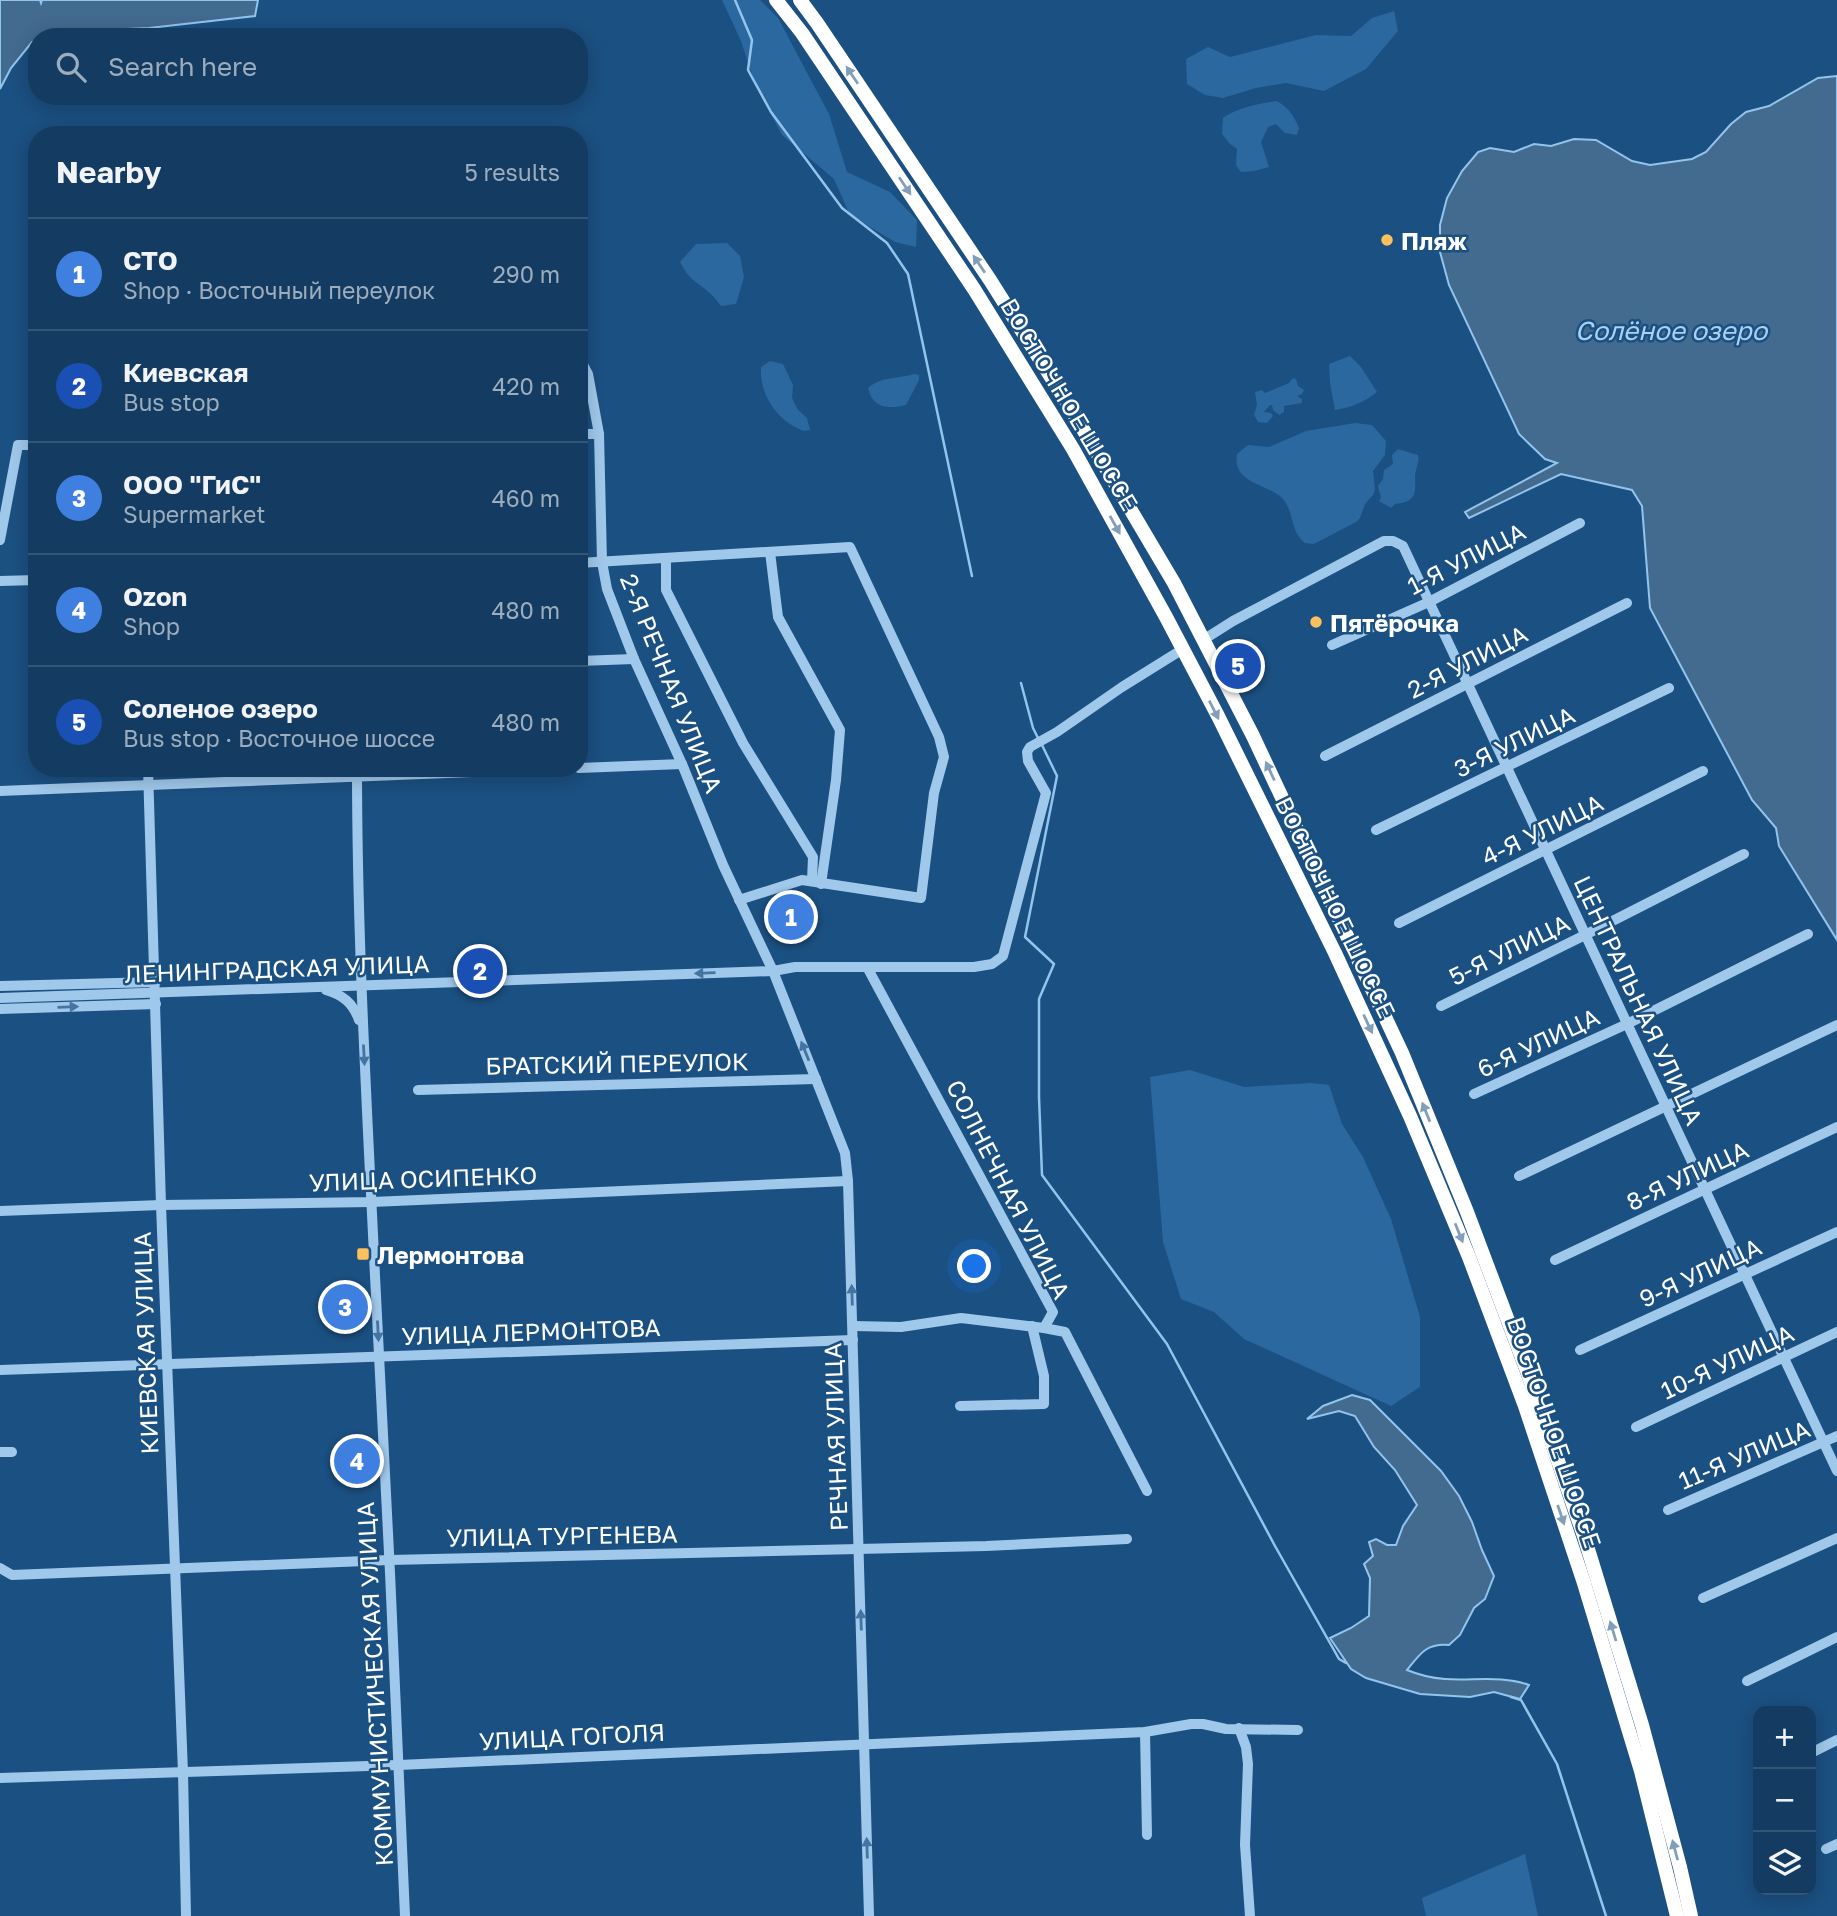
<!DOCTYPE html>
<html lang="en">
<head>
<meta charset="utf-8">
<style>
  body { margin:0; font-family:"Golos Text",sans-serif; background:#21476b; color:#f1f3f6 }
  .controls { position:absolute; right:21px; bottom:21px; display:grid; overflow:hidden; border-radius:14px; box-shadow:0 4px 18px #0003 }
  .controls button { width:63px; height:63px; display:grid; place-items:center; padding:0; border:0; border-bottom:2px solid #335677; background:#143c62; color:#f1f3f6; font:35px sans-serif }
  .you { position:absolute; left:975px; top:1267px; width:24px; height:24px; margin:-18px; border:5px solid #fff; border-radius:50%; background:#1a73e8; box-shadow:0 0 0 10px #1a73e833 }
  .badge { display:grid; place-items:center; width:46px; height:46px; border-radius:50%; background:#fcc15c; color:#fff; font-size:23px; font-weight:700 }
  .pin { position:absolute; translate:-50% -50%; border:4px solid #fff; box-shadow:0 2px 7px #0006 }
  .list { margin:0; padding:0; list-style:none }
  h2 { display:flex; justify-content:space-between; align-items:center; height:91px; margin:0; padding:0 28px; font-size:30px }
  h2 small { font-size:23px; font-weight:400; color:#9dadbe }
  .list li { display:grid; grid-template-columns:46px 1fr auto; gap:21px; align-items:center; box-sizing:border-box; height:112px; padding:0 28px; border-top:2px solid #335677 }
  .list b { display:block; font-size:26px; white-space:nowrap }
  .list p { margin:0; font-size:23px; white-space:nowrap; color:#9dadbe }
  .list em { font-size:23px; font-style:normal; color:#9dadbe }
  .icon { flex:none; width:38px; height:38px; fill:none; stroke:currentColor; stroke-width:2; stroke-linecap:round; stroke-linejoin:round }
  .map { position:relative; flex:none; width:1837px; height:1916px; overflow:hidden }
  .search { position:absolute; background:#143c62; box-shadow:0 4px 18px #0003; left:28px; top:28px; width:560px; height:77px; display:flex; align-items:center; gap:18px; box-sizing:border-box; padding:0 24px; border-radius:28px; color:#9dadbe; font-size:26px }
  .panel { position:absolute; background:#143c62; box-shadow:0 4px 18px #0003; left:28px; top:126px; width:560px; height:651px; border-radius:28px }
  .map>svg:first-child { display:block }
</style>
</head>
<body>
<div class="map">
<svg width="1837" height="1916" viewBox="0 0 1837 1916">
  <rect width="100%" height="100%" fill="#1b5082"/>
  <g fill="#2a689f">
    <path d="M722 0H760L778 18 829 114 847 172 890 192 917 220 916 247 895 242 850 215 834 179 782 135 755 84 741 41Z"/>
    <path d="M1394 11 1398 31 1366 69 1324 91 1286 83 1256 88 1223 98 1205 95 1187 84 1186 59 1208 47 1230 57 1316 35 1351 36 1372 18Z"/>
    <path d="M1277 101C1289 108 1294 116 1299 128L1297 135 1285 133 1276 124 1268 127 1261 142 1269 167 1254 171 1241 172 1236 165 1237 149 1230 144 1222 134 1223 118C1239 107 1258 104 1277 101Z"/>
    <path d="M727 243 740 256 744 277 736 304 721 306C710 290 703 289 690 277 686 273 683 267 680 262L696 244Z"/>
    <path d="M1350 356 1361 367 1377 392C1363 403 1352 407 1335 410L1330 383 1329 364Z"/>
    <path d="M770 361 783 364 793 385 792 398 798 410 807 418 810 430 804 431C777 422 759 394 761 367Z"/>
    <path d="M914 374 919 375V380L906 405C889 409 873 409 868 388 881 376 899 379 914 374Z"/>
    <path d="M1293 378 1296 379 1298 386 1304 390 1302 394 1297 396 1302 399V403L1284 406V412L1279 415 1273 410 1272 405H1270L1264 412 1271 413 1273 416 1267 423 1258 422 1254 415 1257 405 1255 392 1262 390 1265 393 1289 383Z"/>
    <path d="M1355 423 1372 425 1386 441 1385 455 1373 471 1375 490 1373 495 1365 504 1360 518 1356 522 1314 544 1305 543C1289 531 1295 509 1280 496 1264 484 1232 482 1237 454L1248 445 1269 447 1306 431Z"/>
    <path d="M1398 449 1418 455C1420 463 1415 469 1415 477 1416 495 1415 502 1395 504L1391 508 1379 501 1381 498 1378 486 1383 479 1384 470 1393 464 1392 455Z"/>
    <path d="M1190 1070 1244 1087 1311 1083 1329 1085 1342 1124 1363 1157 1391 1219 1420 1317V1387L1391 1406 1244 1339 1214 1312 1181 1299 1163 1242 1150 1077Z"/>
    <path d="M1525 1854 1538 1916H1426L1422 1898Z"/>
  </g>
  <g fill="#436a8f" stroke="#93c4ed" stroke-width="2">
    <path d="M0 0H40L41 3 42 0H258L255 16 149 28 60 32 47 37H37V41L32 42 11 68 0 89Z"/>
    <path d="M1837 76V940L1779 846 1776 828 1752 800 1650 608 1642 506 1632 490 1561 474 1469 518 1465 512 1557 463 1545 459 1519 434 1449 285 1440 252V225L1447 198 1462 171 1478 152 1490 148 1514 152 1534 144 1551 146 1574 139 1596 140 1632 161 1650 165 1692 159 1706 152 1731 124 1746 112 1769 106 1818 78Z"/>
    <path d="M1352 1395 1370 1400 1441 1471 1459 1496 1472 1522 1482 1550 1494 1576 1485 1599 1474 1608 1460 1635 1449 1645C1426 1643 1420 1654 1407 1670 1419 1675 1432 1678 1445 1679 1473 1681 1502 1675 1529 1685L1520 1699 1494 1692 1470 1697 1420 1694 1366 1678 1351 1669 1330 1638 1351 1628 1369 1616 1370 1578 1364 1564 1373 1556 1369 1542 1376 1539 1387 1545H1396L1403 1526 1417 1505 1395 1470 1374 1447 1355 1416 1339 1411 1307 1419 1323 1406Z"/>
  </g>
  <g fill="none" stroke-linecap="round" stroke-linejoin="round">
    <g stroke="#93c4ed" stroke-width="2.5">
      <path d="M735 0 752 40 748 70 771 112 842 208 887 243 908 274 972 576"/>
      <path d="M1021 683 1033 728 1039 740"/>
      <path d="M1042 745 1057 776 1025 937 1054 964 1039 999V1097L1042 1175 1167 1344 1275 1546 1339 1659 1346 1663"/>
      <path d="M1511 1697 1521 1700 1557 1764 1606 1916"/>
    </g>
    <g stroke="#a0c8eb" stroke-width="10">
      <path d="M579 357 588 374 599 434 602 562 607 589 634 659 682 764 723 865 773 971 845 1153 848 1181 869 1916"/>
      <path d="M579 434H599"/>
      <path d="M0 540 18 445H37"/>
      <path d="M770 552 778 617 840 730 836 780 821 884"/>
      <path d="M666 558V590L743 743 813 857 812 881"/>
      <path d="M579 563 850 547 939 737 944 757 934 793 921 898 802 880 739 900"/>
      <path d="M0 581 37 580"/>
      <path d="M1203 640 1233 621 1384 541H1393L1403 546 1837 1471"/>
      <path d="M1332 645 1429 602 1580 523"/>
      <path d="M579 661 634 659"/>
      <path d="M1325 756 1627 603"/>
      <path d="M148 768 161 1205 183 1773 186 1916"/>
      <path d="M357 768C357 938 367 1107 375 1276 386 1489 397 1703 405 1916"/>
      <path d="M579 768 682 764"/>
      <path d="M0 791 572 768"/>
      <path d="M1376 830 1669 688"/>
      <path d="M1399 923 1703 771"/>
      <path d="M867 967 1053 1312 1044 1328 1065 1332 1147 1491"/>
      <path d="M0 986 156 982"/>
      <path d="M326 990C343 995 353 1003 359 1020"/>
      <path d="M0 998 773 971 795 967H974L992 964 1003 956 1046 793 1028 761 1027 752 1030 747 1057 732 1122 687 1183 649"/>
      <path d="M1441 1006 1585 935 1744 854"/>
      <path d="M0 1009 156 1004"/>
      <path d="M418 1090 816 1079"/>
      <path d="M1474 1094 1627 1024 1808 934"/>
      <path d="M1519 1176 1837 1025"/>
      <path d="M0 1211 161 1205 372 1202 848 1181"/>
      <path d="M1555 1260 1837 1127"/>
      <path d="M853 1326 901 1327 961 1318 1044 1328"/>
      <path d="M1580 1350 1837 1232"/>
      <path d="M0 1370 853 1340"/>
      <path d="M960 1406 1044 1404V1376L1032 1326"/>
      <path d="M1636 1427 1837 1332"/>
      <path d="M0 1452H12"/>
      <path d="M1668 1510 1837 1436"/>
      <path d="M0 1568 12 1575 390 1560 986 1546 1127 1539"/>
      <path d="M1703 1598 1837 1538"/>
      <path d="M1747 1681 1837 1637"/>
      <path d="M1239 1728 1246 1747 1248 1764 1245 1845 1250 1916"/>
      <path d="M1145 1732 1147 1835"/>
      <path d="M1811 1753 1837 1740"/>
      <path d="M0 1778 399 1765 1145 1732 1191 1724H1203L1226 1729 1298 1730"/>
      <path d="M1826 1849 1837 1844"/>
    </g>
    <g stroke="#fff" stroke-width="14">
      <path d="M776 0 802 33 974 289 1073 449 1166 617 1218 716 1335 953 1410 1116 1469 1257 1525 1406 1583 1580 1641 1771 1677 1916"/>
      <path d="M800 0 817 23 990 280 1068 404 1174 583 1253 736 1402 1053 1467 1212 1527 1371 1584 1536 1642 1725 1680 1867 1691 1916"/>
    </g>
  </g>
  <defs><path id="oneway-solid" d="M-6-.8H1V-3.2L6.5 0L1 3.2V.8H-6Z" transform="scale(1.75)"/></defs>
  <g fill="#829fba">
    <use href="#oneway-solid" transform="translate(852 75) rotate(-124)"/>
    <use href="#oneway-solid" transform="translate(905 186) rotate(56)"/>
    <use href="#oneway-solid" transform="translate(979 264) rotate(-124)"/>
    <use href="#oneway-solid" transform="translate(1115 525) rotate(61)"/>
    <use href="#oneway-solid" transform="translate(1214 710) rotate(63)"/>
    <use href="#oneway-solid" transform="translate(1270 771) rotate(-115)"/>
    <use href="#oneway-solid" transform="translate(1368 1024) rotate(65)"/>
    <use href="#oneway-solid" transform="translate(1426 1112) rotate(-112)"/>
    <use href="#oneway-solid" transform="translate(1459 1233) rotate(68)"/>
    <use href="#oneway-solid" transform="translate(1561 1515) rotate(71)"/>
    <use href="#oneway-solid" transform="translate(1613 1631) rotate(-107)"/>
    <use href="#oneway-solid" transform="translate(1675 1850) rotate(-105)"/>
  </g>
  <g fill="#4374a2">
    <use href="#oneway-solid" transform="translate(705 973) rotate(178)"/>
    <use href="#oneway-solid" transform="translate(68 1007) rotate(-2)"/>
    <use href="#oneway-solid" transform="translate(805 1051) rotate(-112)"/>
    <use href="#oneway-solid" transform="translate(364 1055) rotate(87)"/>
    <use href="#oneway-solid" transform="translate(852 1295) rotate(-92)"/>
    <use href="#oneway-solid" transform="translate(378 1331) rotate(87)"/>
    <use href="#oneway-solid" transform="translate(861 1620) rotate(-92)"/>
    <use href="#oneway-solid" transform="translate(867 1848) rotate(-92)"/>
  </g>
  <g fill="#fcc15c" stroke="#1b5082" stroke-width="2.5">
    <circle cx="1387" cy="240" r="7"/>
    <circle cx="1316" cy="622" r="7"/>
    <rect x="356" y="1247" width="14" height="14" rx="3.5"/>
  </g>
  <g text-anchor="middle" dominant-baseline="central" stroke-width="5" stroke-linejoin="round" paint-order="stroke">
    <g font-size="24" font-weight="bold" fill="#fff" stroke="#1b5082" text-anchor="start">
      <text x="1401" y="240">Пляж</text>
      <text x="1330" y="622">Пятёрочка</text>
      <text x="377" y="1254">Лермонтова</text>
    </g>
    <g font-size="24" fill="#fff" stroke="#1b5082">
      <text transform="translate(1070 404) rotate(59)">ВОСТОЧНОЕ ШОССЕ</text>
      <text transform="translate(1466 558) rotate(-27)">1-Я УЛИЦА</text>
      <text transform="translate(1467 661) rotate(-27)">2-Я УЛИЦА</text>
      <text transform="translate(672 683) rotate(68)">2-Я РЕЧНАЯ УЛИЦА</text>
      <text transform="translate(1514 741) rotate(-26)">3-Я УЛИЦА</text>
      <text transform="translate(1542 829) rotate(-26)">4-Я УЛИЦА</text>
      <text transform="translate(1336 907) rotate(64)">ВОСТОЧНОЕ ШОССЕ</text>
      <text transform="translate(1509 949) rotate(-26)">5-Я УЛИЦА</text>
      <text transform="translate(277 968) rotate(-2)">ЛЕНИНГРАДСКАЯ УЛИЦА</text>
      <text transform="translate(1639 1000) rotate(65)">ЦЕНТРАЛЬНАЯ УЛИЦА</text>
      <text transform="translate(1538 1042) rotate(-25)">6-Я УЛИЦА</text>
      <text transform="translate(617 1063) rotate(-1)">БРАТСКИЙ ПЕРЕУЛОК</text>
      <text transform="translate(1687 1175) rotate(-25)">8-Я УЛИЦА</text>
      <text transform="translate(423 1178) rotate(-2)">УЛИЦА ОСИПЕНКО</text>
      <text transform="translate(1009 1189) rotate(63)">СОЛНЕЧНАЯ УЛИЦА</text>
      <text transform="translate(1700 1272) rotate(-25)">9-Я УЛИЦА</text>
      <text transform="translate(531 1331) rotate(-2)">УЛИЦА ЛЕРМОНТОВА</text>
      <text transform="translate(145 1343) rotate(-92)">КИЕВСКАЯ УЛИЦА</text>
      <text transform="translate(1727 1361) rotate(-25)">10-Я УЛИЦА</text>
      <text transform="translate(1555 1432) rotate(71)">ВОСТОЧНОЕ ШОССЕ</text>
      <text transform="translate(835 1437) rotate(-92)">РЕЧНАЯ УЛИЦА</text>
      <text transform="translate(1744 1454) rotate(-23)">11-Я УЛИЦА</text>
      <text transform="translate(562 1535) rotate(-1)">УЛИЦА ТУРГЕНЕВА</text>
      <text transform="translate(374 1684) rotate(-93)">КОММУНИСТИЧЕСКАЯ УЛИЦА</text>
      <text transform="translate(572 1736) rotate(-3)">УЛИЦА ГОГОЛЯ</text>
    </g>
    <g font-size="26" font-style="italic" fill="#abd1f2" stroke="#1b5082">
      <text x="1671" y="330">Солёное озеро</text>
    </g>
  </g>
</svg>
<div class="controls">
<button>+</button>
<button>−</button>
<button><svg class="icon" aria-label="layers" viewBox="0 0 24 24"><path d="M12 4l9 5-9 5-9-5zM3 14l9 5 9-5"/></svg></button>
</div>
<div class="you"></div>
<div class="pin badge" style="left:791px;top:917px;background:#3f7fe0">1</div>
<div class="pin badge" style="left:480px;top:971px;background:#1a4fb4">2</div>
<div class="pin badge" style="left:345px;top:1307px;background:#3f7fe0">3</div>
<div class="pin badge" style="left:357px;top:1461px;background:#3f7fe0">4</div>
<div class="pin badge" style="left:1238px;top:666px;background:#1a4fb4">5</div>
<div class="search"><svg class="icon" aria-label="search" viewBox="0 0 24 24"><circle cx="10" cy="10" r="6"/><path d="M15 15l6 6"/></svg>Search here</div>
<section class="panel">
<h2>Nearby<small>5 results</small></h2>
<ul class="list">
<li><span class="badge" style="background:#3f7fe0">1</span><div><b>СТО</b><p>Shop · Восточный переулок</p></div><em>290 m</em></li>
<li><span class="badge" style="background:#1a4fb4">2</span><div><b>Киевская</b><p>Bus stop</p></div><em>420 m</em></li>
<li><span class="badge" style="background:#3f7fe0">3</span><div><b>ООО &quot;ГиС&quot;</b><p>Supermarket</p></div><em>460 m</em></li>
<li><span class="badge" style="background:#3f7fe0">4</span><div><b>Ozon</b><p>Shop</p></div><em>480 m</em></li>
<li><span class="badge" style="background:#1a4fb4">5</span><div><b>Соленое озеро</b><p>Bus stop · Восточное шоссе</p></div><em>480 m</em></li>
</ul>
</section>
</div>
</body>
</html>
